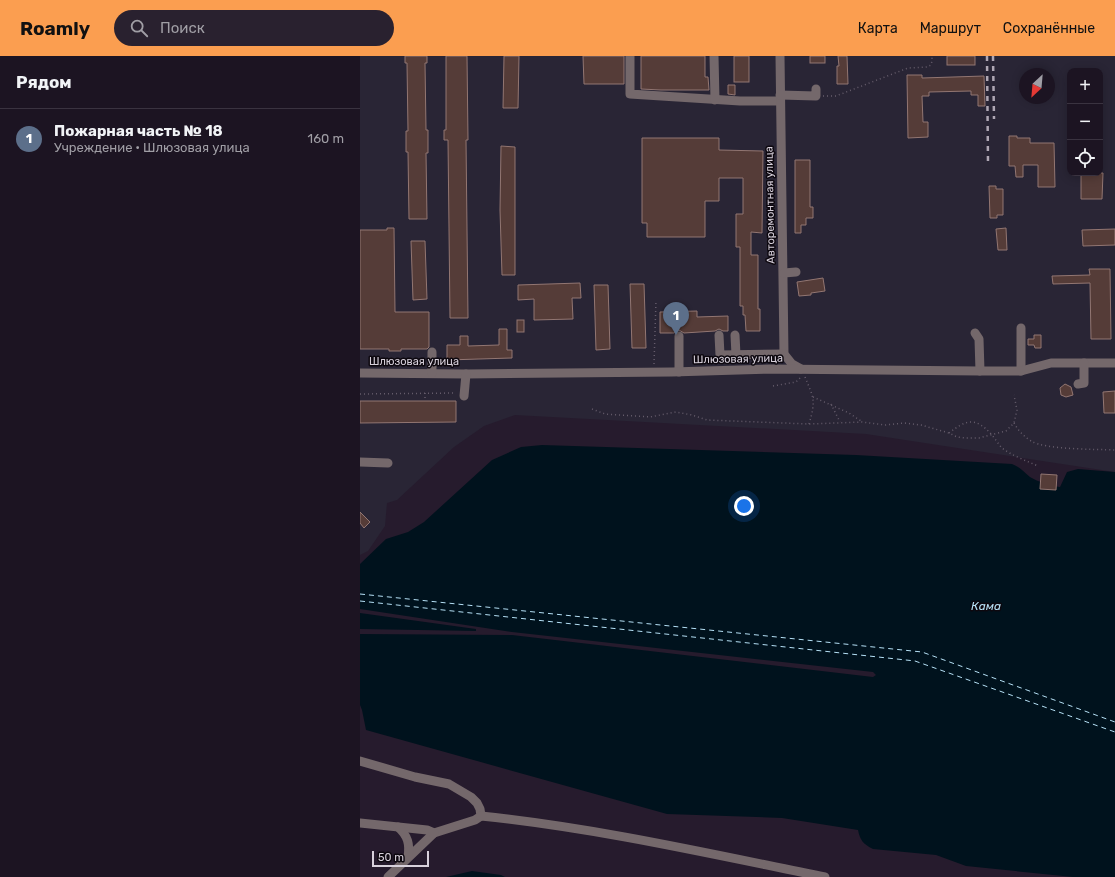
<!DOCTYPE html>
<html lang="ru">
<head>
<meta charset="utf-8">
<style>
  body { margin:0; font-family:Rubik,sans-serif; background:#29212f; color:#f1f3f6 }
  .controls { position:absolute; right:12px; top:12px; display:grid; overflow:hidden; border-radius:8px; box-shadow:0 2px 10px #0003 }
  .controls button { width:36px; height:36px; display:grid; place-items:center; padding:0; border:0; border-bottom:1px solid #3a3340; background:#1c1422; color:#f1f3f6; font:20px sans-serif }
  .compass { position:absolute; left:659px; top:12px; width:36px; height:36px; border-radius:50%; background:#1c1422; box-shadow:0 2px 10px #0003; rotate:206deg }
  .scale { position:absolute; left:12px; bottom:10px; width:57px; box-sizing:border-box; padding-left:4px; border:2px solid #d8d1dc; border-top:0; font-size:11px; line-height:14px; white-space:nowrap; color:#d8d1dc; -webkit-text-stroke:3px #0d080f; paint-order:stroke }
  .you { position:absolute; left:384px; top:450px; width:14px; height:14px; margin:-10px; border:3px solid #fff; border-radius:50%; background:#1a73e8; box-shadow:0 0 0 6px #1a73e833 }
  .badge { display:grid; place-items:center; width:26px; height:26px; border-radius:50%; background:#fb9e50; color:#fff; font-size:13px; font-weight:700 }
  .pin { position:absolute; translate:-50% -33px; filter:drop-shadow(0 1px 2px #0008) }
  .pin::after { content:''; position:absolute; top:21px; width:14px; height:12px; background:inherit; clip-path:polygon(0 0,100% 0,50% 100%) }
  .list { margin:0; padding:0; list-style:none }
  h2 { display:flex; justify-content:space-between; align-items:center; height:52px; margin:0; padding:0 16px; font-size:17px }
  h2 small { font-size:13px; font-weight:400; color:#a09ea5 }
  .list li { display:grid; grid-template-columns:26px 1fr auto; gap:12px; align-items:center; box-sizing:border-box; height:60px; padding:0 16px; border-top:1px solid #3a3340 }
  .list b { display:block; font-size:15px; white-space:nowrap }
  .list p { margin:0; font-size:13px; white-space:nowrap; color:#a09ea5 }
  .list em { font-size:13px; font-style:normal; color:#a09ea5 }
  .icon { flex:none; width:22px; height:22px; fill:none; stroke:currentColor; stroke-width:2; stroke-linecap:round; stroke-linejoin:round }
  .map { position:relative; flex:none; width:755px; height:821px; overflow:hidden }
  header { display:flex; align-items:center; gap:24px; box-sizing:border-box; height:56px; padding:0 20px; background:#fb9e50; color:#111 }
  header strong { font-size:19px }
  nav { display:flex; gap:22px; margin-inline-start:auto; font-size:14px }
  .search { width:280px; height:36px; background:#29212f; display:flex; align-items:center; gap:10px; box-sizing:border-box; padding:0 14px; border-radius:22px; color:#a09ea5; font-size:15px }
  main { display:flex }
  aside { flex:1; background:#1c1422 }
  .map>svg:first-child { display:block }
</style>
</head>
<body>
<header>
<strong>Roamly</strong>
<div class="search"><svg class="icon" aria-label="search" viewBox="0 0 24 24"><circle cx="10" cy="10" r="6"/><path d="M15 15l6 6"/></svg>Поиск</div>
<nav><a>Карта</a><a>Маршрут</a><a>Сохранённые</a></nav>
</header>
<main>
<aside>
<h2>Рядом<small></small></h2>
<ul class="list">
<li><span class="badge" style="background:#5c6f8a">1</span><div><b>Пожарная часть № 18</b><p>Учреждение · Шлюзовая улица</p></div><em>160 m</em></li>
</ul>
</aside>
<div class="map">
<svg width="755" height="821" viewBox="0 0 755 821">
  <rect width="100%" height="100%" fill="#261b2d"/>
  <path fill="#292535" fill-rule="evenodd" d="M0 0H755V416L506 378 155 359 124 370 94 391 37 444 27 447 25 470 8 495 0 499ZM710 15H740V117H710ZM665 18H689V42H665Z"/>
  <g fill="#00121d">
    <path d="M182 389 496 399 652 408C660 411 664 416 670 421 678 426 691 430 700 431L707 416 718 413 755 416V821H713L606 810 576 799 513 793C503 788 500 784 498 774L422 762 307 758 6 674 2 654 0 649V578L152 579 513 621 516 619 513 616 152 576 0 553V508L26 483 48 476 64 466 132 404 161 391Z"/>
    <path d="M0 557 116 573V575L0 573Z"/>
    <path d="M112 815 141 819 145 821H86Z"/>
  </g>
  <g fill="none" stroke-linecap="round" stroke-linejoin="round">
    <g stroke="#b6e1f6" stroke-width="1" stroke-dasharray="5 4" stroke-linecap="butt">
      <path d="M0 538 562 596 755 666"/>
      <path d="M0 545 555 605 755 676"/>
    </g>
  </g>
  <g fill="#553c38" stroke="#927672">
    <path d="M45 0H67V7H65L66 74H68V97H66L67 163H49L48 96H46V75H48L47 7H45Z"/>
    <path d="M86 0H107L108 84H106L108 262H90L88 84H84V74H86Z"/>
    <path d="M144 0H159L158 52H143Z"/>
    <path d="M223 0H264V28H224Z"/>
    <path d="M281 0H345V21H348L349 34H301L281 33Z"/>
    <rect x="374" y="0" width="15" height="26"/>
    <rect x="450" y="0" width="15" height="7"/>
    <path d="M478 0H487L488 28H477V10H479Z"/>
    <rect x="587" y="0" width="28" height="9"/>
    <path d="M547 19H562V22L624 20 625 50H618V39H611V35L569 36V40H562L563 66H568V81L548 82Z"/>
    <path d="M368 29H375V39L368 38Z"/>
    <path d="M649 80H657V82H670V87H694L695 131H678V109H663V121H656L655 110H649Z"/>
    <path d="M282 82H359V94L403 95 402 177 391 176V199H398V253H400V275H386L385 259H383V250H380V191H376V158H383V122H359V145H345V181H287V167H282Z"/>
    <path d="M141 90 155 91V219H142L140 154Z"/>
    <path d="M435 104H450V151H453V162H446V169H441V177H435Z"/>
    <path d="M721 117H743L742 143H721Z"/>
    <path d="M629 130H636V133H643V159H637V162H630Z"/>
    <path d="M27 172H34L35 256H69V291L67 293H41V295H29V293H0V174H27Z"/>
    <path d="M646 172 647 194H638L636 173Z"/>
    <path d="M755 173V189L723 190 722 174Z"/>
    <path d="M51 185H65L67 243 53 244Z"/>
    <path d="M729 213H750L751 283H731L730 227 693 228 692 220 730 219Z"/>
    <path d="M463 222 465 235 451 237V239L439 240 437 226Z"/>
    <path d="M220 227 221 242H212L213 263 174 264V243L158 244V229Z"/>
    <path d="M270 228H284L286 292H272Z"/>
    <path d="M234 229H248L250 293 236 294Z"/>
    <path d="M337 255V261L368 260V275H363L359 273 355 275 324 277 319 274 314 277H300V256Z"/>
    <rect x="157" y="264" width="7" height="12"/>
    <path d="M139 273H147V294H152V302L87 304V289H100V280H108V290L139 289Z"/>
    <path d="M674 279H681V292H675L674 289H668V283H674Z"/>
    <path d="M705 328 711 331 713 339 706 341 701 339 700 332Z"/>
    <path d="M755 335V357H744L743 336Z"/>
    <path d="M0 345H96V366L0 367Z"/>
    <path d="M681 418 697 419 696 434 680 433Z"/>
    <path d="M0 456 10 466 4 472 0 467Z"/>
  </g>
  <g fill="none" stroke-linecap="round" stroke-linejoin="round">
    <g stroke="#655c6b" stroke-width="1.5" stroke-dasharray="1 3" stroke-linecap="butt">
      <path d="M463 40H476L548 12 567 11 571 9 572 5V0"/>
      <path d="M294 308 296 244"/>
      <path d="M445 321C454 343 456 344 449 368"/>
      <path d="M413 330 436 326 440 322"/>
      <path d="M65 337V345"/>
      <path d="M0 338 96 337"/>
      <path d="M453 341 489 357 501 365"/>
      <path d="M471 348 480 366"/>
      <path d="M232 353 245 358 290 361 316 356 332 359 347 364 449 368 502 366 525 369 544 367 561 369 589 377 597 381 606 382H619L646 375 654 367 657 354 654 339"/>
      <path d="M654 367C658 374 663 380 671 385 686 394 735 393 755 394"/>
      <path d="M589 377C606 364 615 360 632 379 635 383 638 387 641 391 648 398 669 406 678 410"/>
    </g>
    <g stroke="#74686b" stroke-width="9">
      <path d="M270 0V38L380 45H420"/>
      <path d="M354 0 355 44"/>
      <path d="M420 0 424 298 432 308 441 313"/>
      <path d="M420 39 456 40V33"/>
      <path d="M424 217 436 216"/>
      <path d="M615 277 619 283 620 315"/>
      <path d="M359 279 360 299 424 298"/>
      <path d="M375 279 376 299"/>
      <path d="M319 280V316"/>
      <path d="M661 315V272"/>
      <path d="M0 317 106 318 312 316 410 313 620 315H661L691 307H755"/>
      <path d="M72 317V296"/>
      <path d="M718 328 724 327V307"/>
      <path d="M104 340 106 318"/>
      <path d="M0 406 28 407"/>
      <path d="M0 705 55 721 89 728 111 741 117 747 120 753 121 760 115 764 74 777 28 821"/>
      <path d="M121 760C237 772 351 798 465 821"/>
      <path d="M0 767 67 774 74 777"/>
      <path d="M38 771C48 780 50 788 48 801"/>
    </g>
    <g stroke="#afa7b4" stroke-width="2.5" stroke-dasharray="5 5" stroke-linecap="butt">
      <path d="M627 0 628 108"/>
      <path d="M633 0 634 63"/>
    </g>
  </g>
  <g text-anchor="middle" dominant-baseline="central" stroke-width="3" stroke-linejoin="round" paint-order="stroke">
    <g font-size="11" fill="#d8d1dc" stroke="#0d080f">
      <text transform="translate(410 149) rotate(-91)">Авторемонтная улица</text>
      <text transform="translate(378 303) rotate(-1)">Шлюзовая улица</text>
      <text x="54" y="305">Шлюзовая улица</text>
    </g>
    <g font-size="12" font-style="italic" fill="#b6e1f6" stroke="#0d080f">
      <text x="626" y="550">Кама</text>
    </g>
  </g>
</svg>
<div class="controls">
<button>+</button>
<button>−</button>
<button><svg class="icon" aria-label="locate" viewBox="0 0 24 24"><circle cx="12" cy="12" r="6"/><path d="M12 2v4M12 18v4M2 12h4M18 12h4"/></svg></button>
</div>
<svg class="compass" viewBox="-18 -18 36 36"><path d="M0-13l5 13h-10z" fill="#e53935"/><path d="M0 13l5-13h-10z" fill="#a09ea5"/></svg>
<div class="scale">50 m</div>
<div class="you"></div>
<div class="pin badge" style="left:316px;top:279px;background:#5c6f8a">1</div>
</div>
</main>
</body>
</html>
